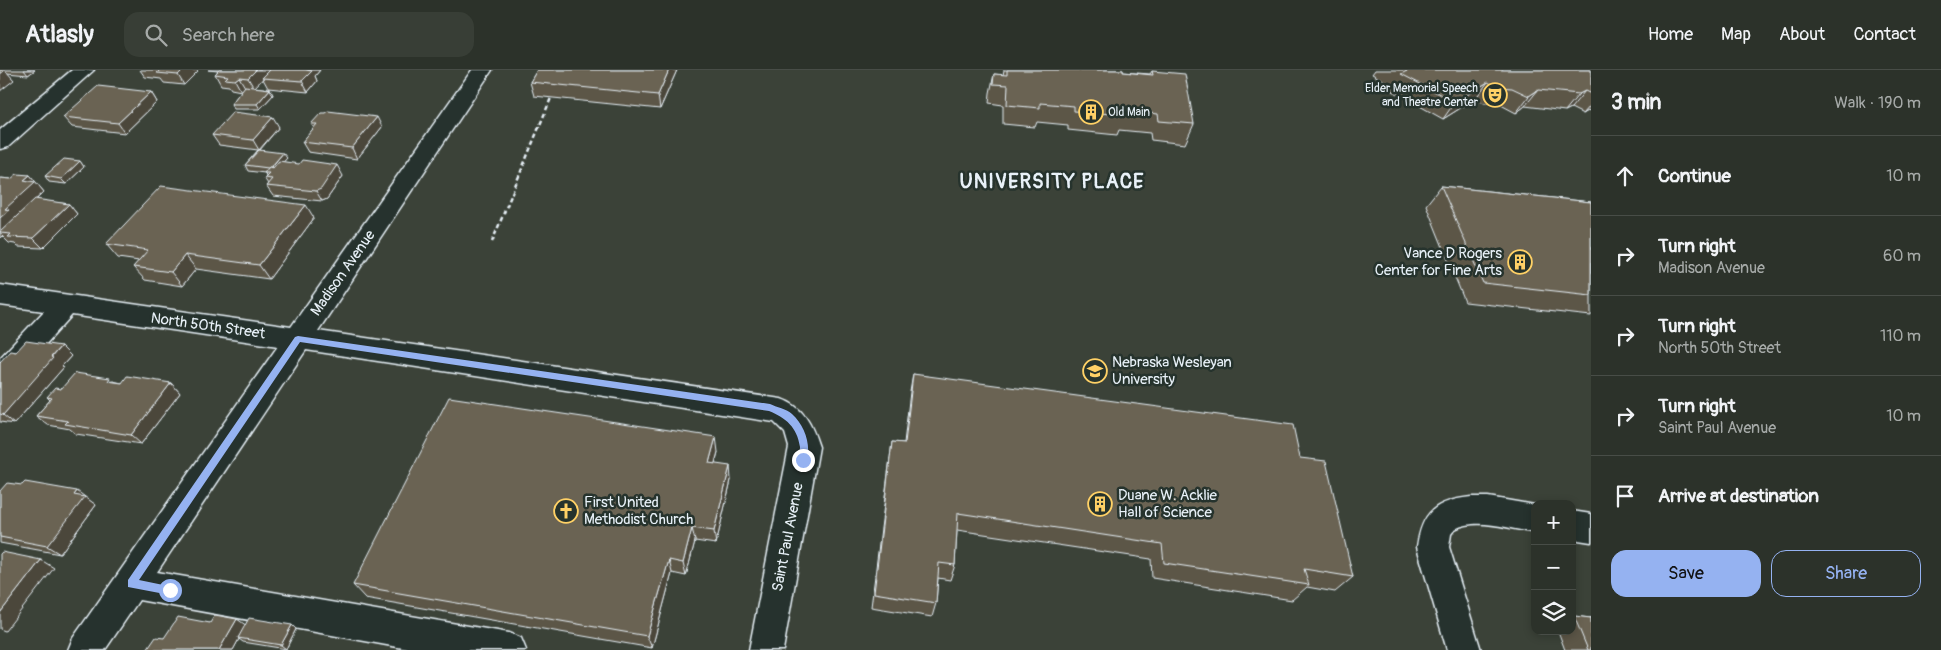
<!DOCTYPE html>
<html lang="en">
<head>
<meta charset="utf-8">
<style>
  body { margin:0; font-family:Pangolin,sans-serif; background:#383e36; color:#f1f3f6 }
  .controls { position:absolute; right:15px; bottom:15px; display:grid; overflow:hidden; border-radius:10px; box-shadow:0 2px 8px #0003 }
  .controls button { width:45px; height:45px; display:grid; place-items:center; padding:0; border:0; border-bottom:1px solid #484d47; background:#2c322a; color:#f1f3f6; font:25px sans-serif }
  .stop { position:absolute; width:15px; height:15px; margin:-11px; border:4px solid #95b2f1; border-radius:50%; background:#fff }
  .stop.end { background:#95b2f1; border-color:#fff; box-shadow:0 1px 5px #0008 }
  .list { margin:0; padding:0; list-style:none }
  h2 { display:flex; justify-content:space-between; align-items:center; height:65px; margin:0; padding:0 20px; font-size:21px }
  h2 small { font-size:16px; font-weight:400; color:#a6aaa8 }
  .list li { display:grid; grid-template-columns:32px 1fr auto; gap:15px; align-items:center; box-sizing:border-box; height:80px; padding:0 20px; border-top:1px solid #484d47 }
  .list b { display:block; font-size:19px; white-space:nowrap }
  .list p { margin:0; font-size:16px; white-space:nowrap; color:#a6aaa8 }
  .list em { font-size:16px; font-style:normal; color:#a6aaa8 }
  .actions { display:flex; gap:10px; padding:15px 20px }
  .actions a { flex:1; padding:11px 0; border:1px solid #95b2f1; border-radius:15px; text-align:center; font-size:18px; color:#95b2f1 }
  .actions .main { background:#95b2f1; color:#111 }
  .icon { flex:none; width:28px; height:28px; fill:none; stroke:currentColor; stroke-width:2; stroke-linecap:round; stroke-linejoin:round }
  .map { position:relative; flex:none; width:1591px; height:580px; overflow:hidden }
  header { display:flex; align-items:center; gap:30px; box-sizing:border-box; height:70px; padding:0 25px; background:#2c322a; border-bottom:1px solid #484d47 }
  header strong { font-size:24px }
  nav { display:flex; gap:28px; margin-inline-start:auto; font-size:18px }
  .search { width:350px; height:45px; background:#383e36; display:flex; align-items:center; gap:12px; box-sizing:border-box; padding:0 18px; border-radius:15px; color:#a6aaa8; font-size:19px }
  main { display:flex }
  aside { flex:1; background:#2c322a }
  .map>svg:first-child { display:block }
</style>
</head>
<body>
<header>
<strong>Atlasly</strong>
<div class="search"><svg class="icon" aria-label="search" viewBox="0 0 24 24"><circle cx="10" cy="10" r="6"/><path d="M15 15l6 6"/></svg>Search here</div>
<nav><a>Home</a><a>Map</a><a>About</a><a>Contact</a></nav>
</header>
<main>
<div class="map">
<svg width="1591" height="580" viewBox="0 0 1591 580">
  <rect width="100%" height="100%" fill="#3b4238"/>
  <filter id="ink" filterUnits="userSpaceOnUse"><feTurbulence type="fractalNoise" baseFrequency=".02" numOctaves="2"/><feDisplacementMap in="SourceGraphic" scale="10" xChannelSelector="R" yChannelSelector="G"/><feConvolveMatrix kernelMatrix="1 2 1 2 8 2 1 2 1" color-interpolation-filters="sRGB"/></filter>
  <g filter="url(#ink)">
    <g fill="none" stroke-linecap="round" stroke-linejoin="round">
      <g stroke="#e8f1f8" stroke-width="3">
        <g id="minor">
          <path d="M72 0H94L8 77 0 79V60Z"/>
          <path d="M472 0H492L318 261 781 329C804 337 812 355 819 377L783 580H749L789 377 785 363 774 352 306 280 157 502 509 563 521 568 526 580H414L139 530 105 580H68L73 568 278 276 72 245 10 314 0 317V288L44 241 0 235V215L291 257Z"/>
          <path d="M1471 427H1488L1535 435V463C1511 459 1477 447 1455 459L1451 464 1449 477 1481 580H1447L1417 477C1422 441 1436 431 1471 427Z"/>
          <path d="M1572 441 1591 444V472L1572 469Z"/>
        </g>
      </g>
      <path stroke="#e8f1f8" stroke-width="2.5" stroke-dasharray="4.5 3" stroke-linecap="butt" d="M492 172 551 28"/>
      <use href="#minor" fill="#26332d" fill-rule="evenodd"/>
    </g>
    <g fill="#5c5647" stroke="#e8f1f8">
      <path d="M0 0H35L28 5 7 3 14 10Z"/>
      <path d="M140 0H197L198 1 184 15 164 13 161 9 145 7Z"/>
      <path d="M208 0H320L315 6 317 11 308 22 268 18 263 9 254 17 270 19 273 25 260 39H234L231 34 243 19 241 21 231 19 229 16 221 15 215 4 218 1Z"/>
      <path d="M537 0H677L660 39 534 26 530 12Z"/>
      <path d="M1004 0H1123V2L1150 4 1152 1 1194 54 1185 74 1151 70 1150 63 1119 60 1117 65 1068 60V55L1037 52 1035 57 1003 54V35L989 33 990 23 994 4 1003 5Z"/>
      <path d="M1375 0H1591V39L1583 44 1571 38 1565 41 1525 36 1516 43 1499 34 1484 33 1475 29 1443 49 1391 20 1394 16 1372 4Z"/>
      <path d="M151 22 157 32 125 63 72 57 63 47Z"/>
      <path d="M325 43 382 57 357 89 308 82 302 72 314 58 311 54Z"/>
      <path d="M279 57 260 80 287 88 283 92 343 106 327 129 322 131 273 126 266 116 268 114 264 108 266 106 265 103 248 101 245 95 258 80 219 75 212 65Z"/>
      <path d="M80 91 84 97 66 114 49 112 45 106Z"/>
      <path d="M30 105 44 122 36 130 69 134 77 144 43 178 18 177 15 174 9 173 2 166 0 168V108L11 109Z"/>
      <path d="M1441 116 1591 132V246L1465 232 1426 135Z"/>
      <path d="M314 148 269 209 196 199 182 216 145 210 133 197 139 191 118 188 106 174Z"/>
      <path d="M61 276 71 286 62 296 64 297 14 354 0 352V292Z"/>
      <path d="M913 304 1300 388 1353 507 1335 522 1307 517 1292 530 1152 508 1151 489 957 460 955 495 950 510 938 508 936 533 932 547 871 537 892 372 904 373 910 322Z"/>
      <path d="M113 311 122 313H171L180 323 141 374 76 364 70 359 48 355 36 346 50 330 47 327 61 319Z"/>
      <path d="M718 382 715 394 731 410 716 474 695 471 686 506 672 503 652 578 365 528 353 515Z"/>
      <path d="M0 421 84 427 96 435 60 484 0 473Z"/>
      <path d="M1574 546 1590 548 1591 547V580H1565L1558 561H1572V547Z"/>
      <path d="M210 553 245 555 296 559 286 579 243 572 239 569 233 580H147L164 568Z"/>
    </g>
    <g fill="#4b463a" stroke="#e8f1f8">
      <path d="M5 0 14 10 0 21V4Z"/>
      <path d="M24 0H35L28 5Z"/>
      <path d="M183 0H197L198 1 184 15 178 5Z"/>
      <path d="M256 0H271L254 18 248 8Z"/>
      <path d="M306 0H320L315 6 317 11 308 22 302 11Z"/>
      <path d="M669 0H677L660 39 658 25Z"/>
      <path d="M239 7 245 17 241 21 235 10Z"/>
      <path d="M1488 12 1475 29 1443 49 1455 32Z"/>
      <path d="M270 19 273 25 260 39 257 34Z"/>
      <path d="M1538 20 1525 36 1516 43 1529 26Z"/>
      <path d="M1585 21 1571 38 1565 41 1579 24Z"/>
      <path d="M151 22 157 32 125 63 118 53Z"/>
      <path d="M1591 35V39L1583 44Z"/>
      <path d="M273 47 279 57 259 80 253 70Z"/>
      <path d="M377 47 382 57 357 89 352 78Z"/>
      <path d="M283 83 287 88 273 104 270 99Z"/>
      <path d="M80 91 84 97 66 114 61 109Z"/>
      <path d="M337 95 343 106 327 129 322 131 316 121Z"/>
      <path d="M30 105 44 122 0 163V148L24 110Z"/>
      <path d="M69 134 77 144 43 178 33 168Z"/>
      <path d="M306 135 314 148 269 209 259 195Z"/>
      <path d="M185 185 196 199 182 216 171 202Z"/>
      <path d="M61 276 71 286 62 296 64 297 14 354 3 345Z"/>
      <path d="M171 313 180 323 141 374 131 365Z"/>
      <path d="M716 367 718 382 711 407 709 393Z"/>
      <path d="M730 396 731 410 716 474 714 461Z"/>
      <path d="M77 421 96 435 60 484 47 476 74 425Z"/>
      <path d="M692 458 695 471 686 506 683 493Z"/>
      <path d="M41 490 54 498 5 561 0 559V543Z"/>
      <path d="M669 490 672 503 652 578 647 566Z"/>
      <path d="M237 549 247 556 238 568 239 569 233 580H219Z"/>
      <path d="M292 555 296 559 286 579 281 575Z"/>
    </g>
    <g fill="#6b6453" stroke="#e8f1f8">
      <path d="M0 0H5L0 4Z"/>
      <path d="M160 0H183L178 5 157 3Z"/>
      <path d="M219 0H256L248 8 239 7 235 10 225 9 228 6 215 4Z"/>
      <path d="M270 0H306L312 1 302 11 262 8Z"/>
      <path d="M537 0H669L658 25 530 12Z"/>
      <path d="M1007 0H1123V2L1153 5 1152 1 1185 4 1194 54 1159 51 1158 44 1123 40 1124 45 1074 41V36L1040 33V38L1007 35 1008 15 993 14 994 4 1007 5Z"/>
      <path d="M1406 0H1591V24L1585 21 1579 24 1538 20 1529 26 1512 18 1497 17 1488 12 1455 32 1401 4 1407 1Z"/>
      <path d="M98 16 151 22 118 53 63 47Z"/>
      <path d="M245 16 270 19 257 34H231Z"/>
      <path d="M328 41 377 47 352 78 302 72 317 54H311L321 43H325Z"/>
      <path d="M233 42 273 47 253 70 212 65Z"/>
      <path d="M259 80 283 83 271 97H269L268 98 245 95Z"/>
      <path d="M64 89 80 91 61 109 45 106Z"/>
      <path d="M302 90 337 95 321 119 316 121 266 116 272 109 264 108 269 103H264L269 97 273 98 279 91 299 94Z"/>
      <path d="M17 104 30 105 24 110 35 112 5 139 9 140 0 148V108L11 109Z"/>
      <path d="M161 116 306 135 259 195 185 185 171 202 133 197 148 180 106 174Z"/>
      <path d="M1441 116 1591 132V225L1483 213Z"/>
      <path d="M35 129 69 134 33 168 8 167 11 164 0 163V162Z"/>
      <path d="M26 271 61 276 51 287 53 288 3 345 0 344V292L10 281 16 282Z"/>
      <path d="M75 303 110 308 108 311 122 313 127 306 171 313 131 365 65 354 68 351 36 346 52 328 47 327 55 318 61 319Z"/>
      <path d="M913 304 1293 355 1300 388 1326 391 1353 507 1304 499 1309 515 1164 493 1162 474 958 443 955 495 939 493 936 533 874 523 892 372 905 373Z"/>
      <path d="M449 327 716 367 709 393 730 396 714 461 692 458 683 493 669 490 647 566 353 515Z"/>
      <path d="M25 412 77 421 74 425 85 427 47 476 0 467V421L7 413 22 415Z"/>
      <path d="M2 482 41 490 0 543V484Z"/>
      <path d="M215 545 237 549 219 580H147L156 567 164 568 178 547 210 553Z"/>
      <path d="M1574 546 1591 548V580H1588Z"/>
      <path d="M249 548 292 555 281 575 238 568Z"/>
    </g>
  </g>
  <path fill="#95b2f1" d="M298 266 770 334C776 337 787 339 792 344 805 356 812 376 806 393H800C798 387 800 382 800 377 797 357 786 348 769 341L300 272 139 510 173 517V524L170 525 128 517V510L295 267Z"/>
  <defs>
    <g id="theatre-ring" transform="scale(1.25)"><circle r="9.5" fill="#26332d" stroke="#ffd166" stroke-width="1.5"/><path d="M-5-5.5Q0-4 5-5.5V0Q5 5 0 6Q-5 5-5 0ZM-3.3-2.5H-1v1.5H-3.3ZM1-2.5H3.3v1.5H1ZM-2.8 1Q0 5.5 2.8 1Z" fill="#ffd166"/></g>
    <g id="building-ring" transform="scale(1.25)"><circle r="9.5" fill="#26332d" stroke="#ffd166" stroke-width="1.5"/><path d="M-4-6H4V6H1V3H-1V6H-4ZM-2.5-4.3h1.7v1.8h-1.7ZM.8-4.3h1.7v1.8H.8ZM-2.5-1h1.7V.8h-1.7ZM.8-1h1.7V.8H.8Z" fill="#ffd166"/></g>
    <g id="university-ring" transform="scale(1.25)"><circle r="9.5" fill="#26332d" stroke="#ffd166" stroke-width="1.5"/><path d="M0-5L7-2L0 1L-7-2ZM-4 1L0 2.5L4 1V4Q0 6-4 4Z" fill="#ffd166"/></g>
    <g id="church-ring" transform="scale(1.25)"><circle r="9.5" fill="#26332d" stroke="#ffd166" stroke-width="1.5"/><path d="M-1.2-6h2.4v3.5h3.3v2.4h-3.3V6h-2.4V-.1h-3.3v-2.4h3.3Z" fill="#ffd166"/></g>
  </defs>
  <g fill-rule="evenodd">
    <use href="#theatre-ring" x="1495" y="25"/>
    <use href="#building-ring" x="1091" y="42"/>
    <use href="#building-ring" x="1520" y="192"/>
    <use href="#university-ring" x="1095" y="301"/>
    <use href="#building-ring" x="1100" y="434"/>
    <use href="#church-ring" x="566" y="441"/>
  </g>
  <g text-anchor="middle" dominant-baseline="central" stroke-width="5" stroke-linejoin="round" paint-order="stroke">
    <g font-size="12" fill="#e8f1f8" stroke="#26332d" text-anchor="end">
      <text x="1478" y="18">Elder Memorial Speech<tspan x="1478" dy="14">and Theatre Center</tspan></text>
      <text x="1108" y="42" text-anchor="start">Old Main</text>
    </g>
    <g font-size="15" fill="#e8f1f8" stroke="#26332d" text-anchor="start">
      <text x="1502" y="183" text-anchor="end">Vance D Rogers<tspan x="1502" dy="17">Center for Fine Arts</tspan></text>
      <text x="1112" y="292">Nebraska Wesleyan<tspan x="1112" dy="17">University</tspan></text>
      <text x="1118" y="425">Duane W. Acklie<tspan x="1118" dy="17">Hall of Science</tspan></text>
      <text x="584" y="432">First United<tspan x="584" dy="17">Methodist Church</tspan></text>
    </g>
    <g font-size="15" fill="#e8f1f8" stroke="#26332d">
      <text transform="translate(343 203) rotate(-55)">Madison Avenue</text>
      <text transform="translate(208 256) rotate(8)">North 50th Street</text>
      <text transform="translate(788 467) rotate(-79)">Saint Paul Avenue</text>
    </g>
    <g font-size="20" font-weight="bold" letter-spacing="1" fill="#e8f1f8" stroke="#26332d">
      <text x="1052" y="111">UNIVERSITY PLACE</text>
    </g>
  </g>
</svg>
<div class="controls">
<button>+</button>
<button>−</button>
<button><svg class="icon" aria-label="layers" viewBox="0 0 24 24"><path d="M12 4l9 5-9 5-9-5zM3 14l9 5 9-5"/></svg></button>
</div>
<div class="stop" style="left:170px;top:520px"></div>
<div class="stop end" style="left:803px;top:390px"></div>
</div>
<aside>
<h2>3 min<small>Walk · 190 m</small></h2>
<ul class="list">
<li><svg class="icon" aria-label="ahead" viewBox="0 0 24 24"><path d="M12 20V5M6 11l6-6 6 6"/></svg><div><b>Continue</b></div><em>10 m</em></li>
<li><svg class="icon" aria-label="right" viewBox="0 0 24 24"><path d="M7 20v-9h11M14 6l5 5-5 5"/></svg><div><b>Turn right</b><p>Madison Avenue</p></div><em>60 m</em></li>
<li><svg class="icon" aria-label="right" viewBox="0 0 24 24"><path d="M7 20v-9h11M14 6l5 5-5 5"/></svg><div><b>Turn right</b><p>North 50th Street</p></div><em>110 m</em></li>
<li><svg class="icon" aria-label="right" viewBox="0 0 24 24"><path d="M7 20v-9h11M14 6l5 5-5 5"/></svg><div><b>Turn right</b><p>Saint Paul Avenue</p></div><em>10 m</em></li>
<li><svg class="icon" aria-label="arrive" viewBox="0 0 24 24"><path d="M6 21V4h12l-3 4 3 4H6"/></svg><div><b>Arrive at destination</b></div></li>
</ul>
<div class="actions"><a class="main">Save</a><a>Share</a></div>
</aside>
</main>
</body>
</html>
